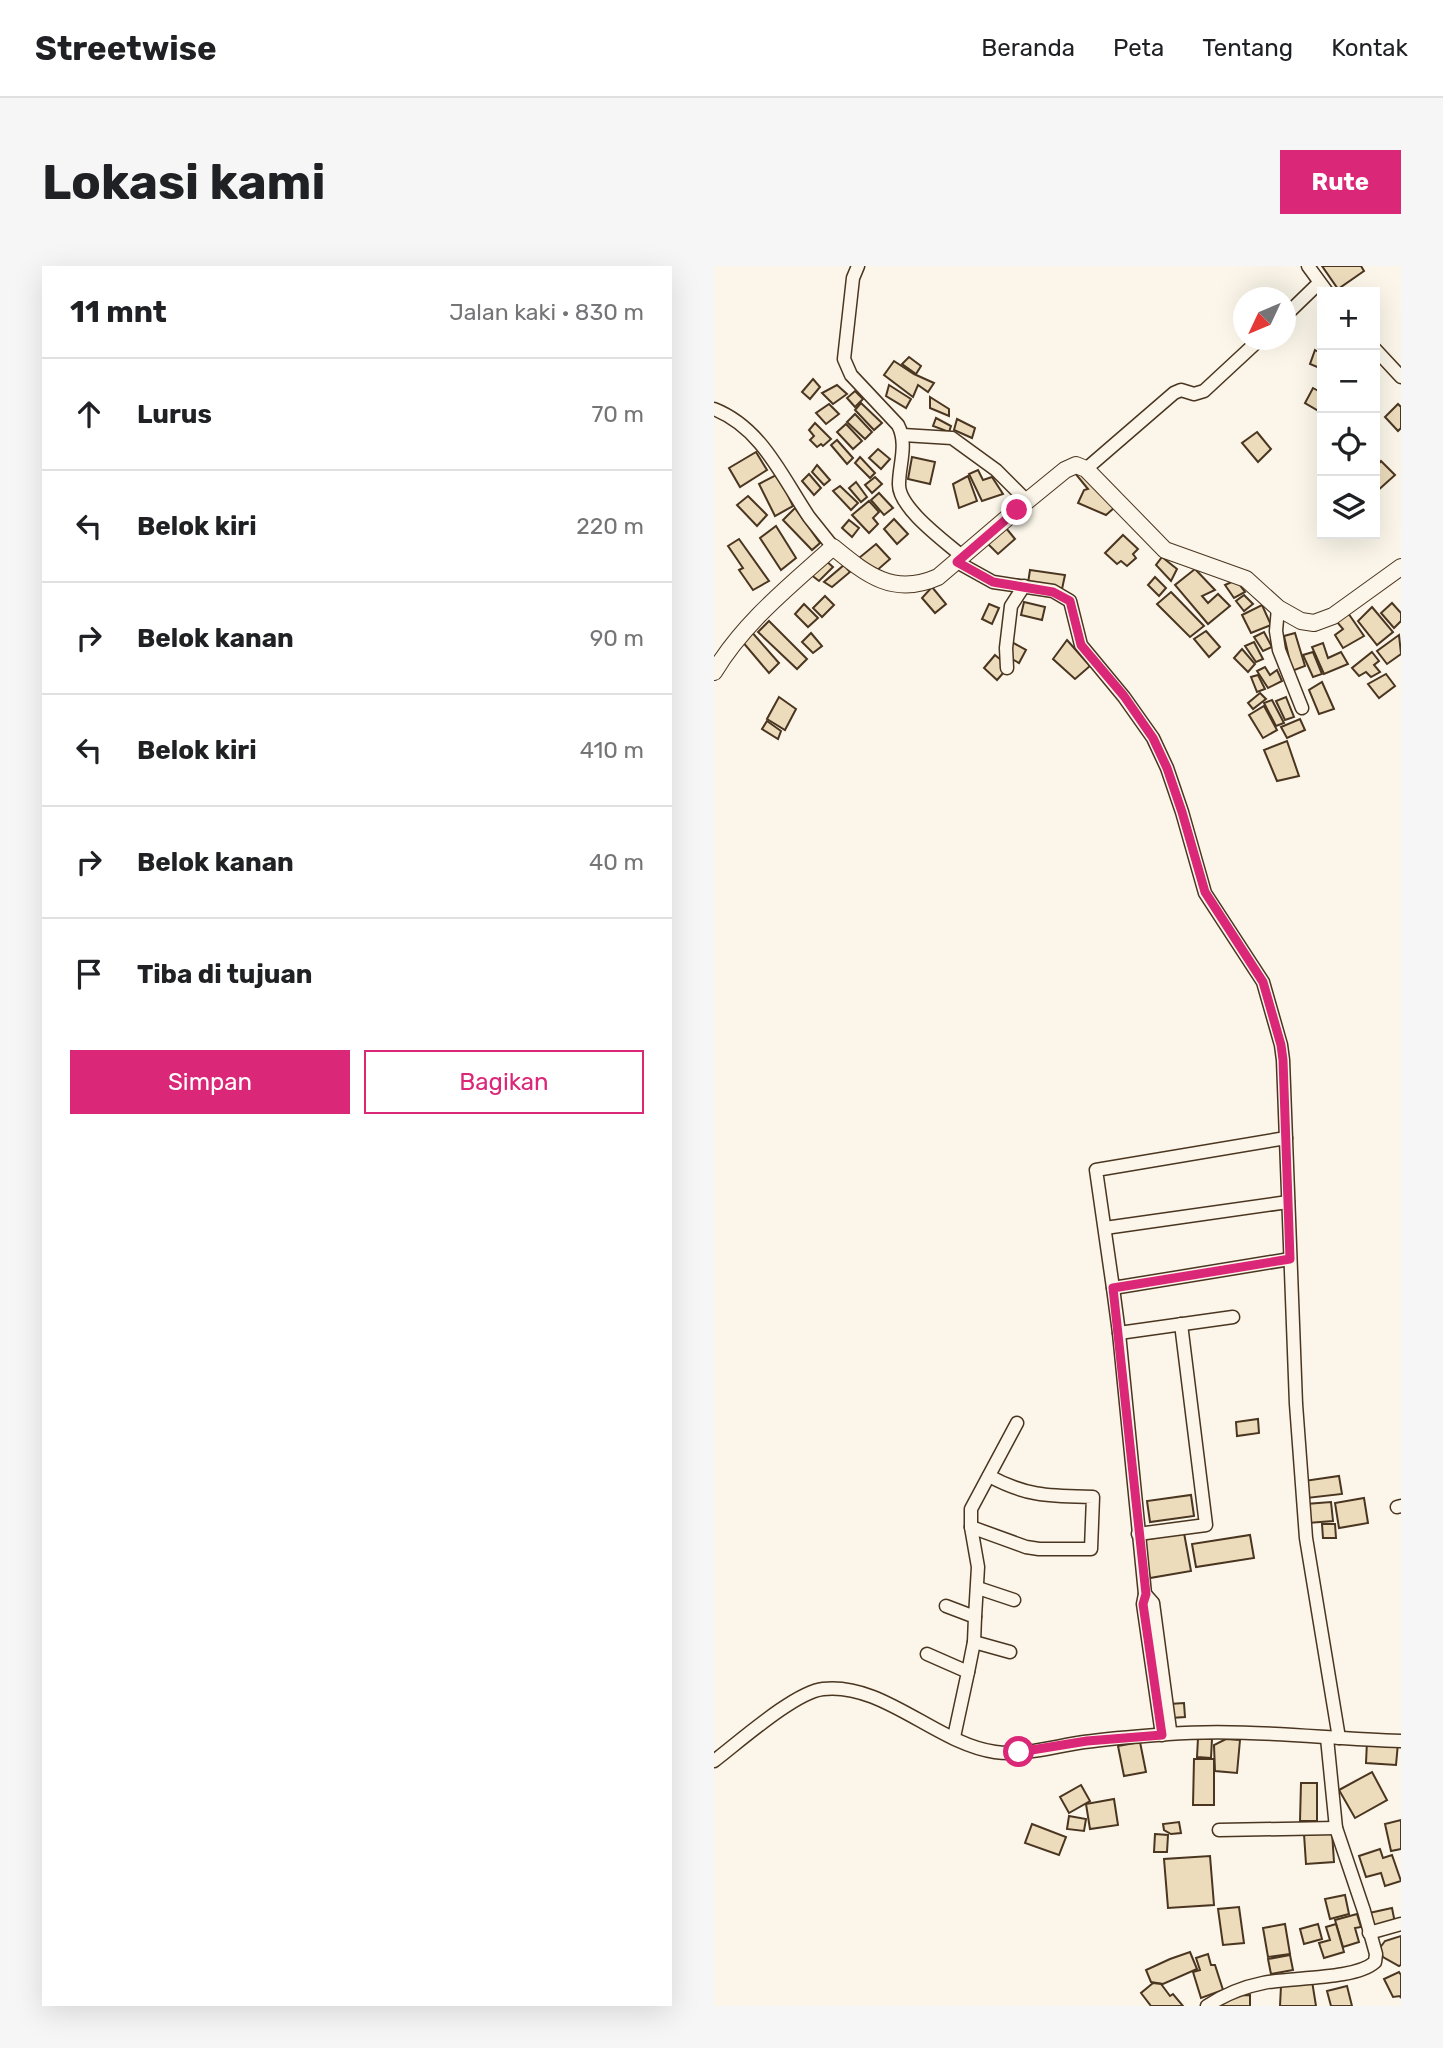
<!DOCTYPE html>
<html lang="id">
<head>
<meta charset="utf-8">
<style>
  body { margin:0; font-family:Rubik,sans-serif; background:#f6f6f6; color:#202124 }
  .controls { position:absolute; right:21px; top:21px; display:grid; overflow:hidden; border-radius:0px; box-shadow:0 7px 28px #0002 }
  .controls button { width:63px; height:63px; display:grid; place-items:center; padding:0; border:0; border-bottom:2px solid #e0e0e0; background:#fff; color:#202124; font:35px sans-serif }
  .compass { position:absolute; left:519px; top:21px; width:63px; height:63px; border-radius:50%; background:#fff; box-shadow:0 7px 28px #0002; rotate:226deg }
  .stop { position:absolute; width:21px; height:21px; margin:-16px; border:5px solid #db2777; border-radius:50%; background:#fff }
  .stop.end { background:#db2777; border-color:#fff; box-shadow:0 2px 7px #0008 }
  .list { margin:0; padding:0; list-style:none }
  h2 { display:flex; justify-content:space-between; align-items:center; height:91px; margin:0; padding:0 28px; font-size:30px }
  h2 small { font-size:23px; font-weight:400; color:#757577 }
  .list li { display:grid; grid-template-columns:46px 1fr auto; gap:21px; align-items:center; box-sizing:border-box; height:112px; padding:0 28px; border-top:2px solid #e0e0e0 }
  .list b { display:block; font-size:26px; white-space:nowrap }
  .list em { font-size:23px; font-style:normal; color:#757577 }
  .actions { display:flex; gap:14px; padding:21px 28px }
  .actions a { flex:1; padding:16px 0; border:2px solid #db2777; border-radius:0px; text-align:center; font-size:24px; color:#db2777 }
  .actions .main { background:#db2777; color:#fff }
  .icon { flex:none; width:38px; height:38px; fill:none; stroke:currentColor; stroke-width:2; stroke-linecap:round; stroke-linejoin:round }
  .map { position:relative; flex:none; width:687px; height:1740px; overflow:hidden; border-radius:0px }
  header { display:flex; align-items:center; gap:42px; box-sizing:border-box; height:98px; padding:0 35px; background:#fff; border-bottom:2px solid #e0e0e0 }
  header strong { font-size:33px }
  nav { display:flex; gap:38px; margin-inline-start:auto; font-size:24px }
  .intro { display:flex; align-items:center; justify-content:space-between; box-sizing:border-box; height:168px; padding:0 42px }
  h1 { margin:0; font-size:49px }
  .button { padding:18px 32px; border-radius:0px; background:#db2777; color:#fff; font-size:24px; font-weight:700 }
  main { display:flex; gap:42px; padding:0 42px }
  aside { flex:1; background:#fff; border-radius:0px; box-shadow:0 7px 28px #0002 }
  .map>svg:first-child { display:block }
</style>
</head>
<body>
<header>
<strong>Streetwise</strong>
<nav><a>Beranda</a><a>Peta</a><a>Tentang</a><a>Kontak</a></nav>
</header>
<div class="intro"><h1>Lokasi kami</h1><a class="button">Rute</a></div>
<main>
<aside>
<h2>11 mnt<small>Jalan kaki · 830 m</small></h2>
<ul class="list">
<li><svg class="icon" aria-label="ahead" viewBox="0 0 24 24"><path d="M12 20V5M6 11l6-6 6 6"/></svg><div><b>Lurus</b></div><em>70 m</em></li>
<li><svg class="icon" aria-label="left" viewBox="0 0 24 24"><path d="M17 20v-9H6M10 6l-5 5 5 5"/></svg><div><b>Belok kiri</b></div><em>220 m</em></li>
<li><svg class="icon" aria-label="right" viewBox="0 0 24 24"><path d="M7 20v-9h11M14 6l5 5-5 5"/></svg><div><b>Belok kanan</b></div><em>90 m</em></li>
<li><svg class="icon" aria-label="left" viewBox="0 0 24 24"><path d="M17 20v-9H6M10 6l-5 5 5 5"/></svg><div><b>Belok kiri</b></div><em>410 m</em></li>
<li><svg class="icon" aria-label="right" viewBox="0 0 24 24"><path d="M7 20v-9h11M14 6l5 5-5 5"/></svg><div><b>Belok kanan</b></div><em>40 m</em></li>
<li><svg class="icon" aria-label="arrive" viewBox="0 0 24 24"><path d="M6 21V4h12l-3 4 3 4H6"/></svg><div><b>Tiba di tujuan</b></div></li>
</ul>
<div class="actions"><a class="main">Simpan</a><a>Bagikan</a></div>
</aside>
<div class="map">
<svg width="687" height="1740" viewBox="0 0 687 1740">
  <rect width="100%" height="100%" fill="#fbf6e9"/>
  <g fill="#ecdcbc" stroke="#4a3520" stroke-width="2">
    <path d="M608 0H647L650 5 624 23Z"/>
    <path d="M601 84 608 88V103L596 98Z"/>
    <path d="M195 91 207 100 202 108 188 98Z"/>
    <path d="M180 95 200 108 220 117 214 126 204 119 199 131 170 109Z"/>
    <path d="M99 113 106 121 96 133 88 126Z"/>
    <path d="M123 119 133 128 119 138 108 127Z"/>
    <path d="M175 119 197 133 192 142 172 130Z"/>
    <path d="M599 122 608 127V147L591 137Z"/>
    <path d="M141 125 149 133 141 141 133 132Z"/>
    <path d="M216 131 235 143V150L216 142Z"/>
    <path d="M147 137 168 157 160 164 141 144Z"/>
    <path d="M115 138 125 148 112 158 102 147Z"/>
    <path d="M684 138 687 141V162L684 165 671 151Z"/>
    <path d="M141 148 158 166 151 173 133 156Z"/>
    <path d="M222 152 237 160 235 166 219 160Z"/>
    <path d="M243 153 261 162 258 172 240 164Z"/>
    <path d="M101 157 117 173 109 180 107 178 103 181 96 174 100 170 95 164Z"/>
    <path d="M132 158 148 175 139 183 123 166Z"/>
    <path d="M543 166 557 183 544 196 528 177Z"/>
    <path d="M123 174 139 192 133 198 117 179Z"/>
    <path d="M164 183 176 193 167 203 155 192Z"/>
    <path d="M42 186 53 204 26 221 15 202Z"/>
    <path d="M146 191 161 207 156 212 141 197Z"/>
    <path d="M198 191 221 196 216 218 194 213Z"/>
    <path d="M667 195 681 209 661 227V202Z"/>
    <path d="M103 199 116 214 110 219 98 206Z"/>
    <path d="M366 201 400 242 392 249 364 237 370 224 374 223 360 206Z"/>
    <path d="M264 204 269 214 278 211 289 228 268 235 255 208Z"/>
    <path d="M64 208 79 240 61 250 45 218Z"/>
    <path d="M95 208 107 222 100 229 88 215Z"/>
    <path d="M254 210 263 235 245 242 239 218Z"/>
    <path d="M161 211 168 218 158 227 151 219Z"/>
    <path d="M142 216 153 231 147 236 135 222Z"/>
    <path d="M126 220 144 237 137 244 119 225Z"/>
    <path d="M165 227 179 242 170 249 157 234Z"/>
    <path d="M34 230 53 249 43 260 23 239Z"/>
    <path d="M155 235 165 246 159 252 164 258 155 267 138 249Z"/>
    <path d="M81 242 106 277 98 284 69 254Z"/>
    <path d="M180 253 194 268 183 278 170 263Z"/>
    <path d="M135 254 145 262 138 271 128 262Z"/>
    <path d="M62 260 82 292 67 304 46 272Z"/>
    <path d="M292 262 301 273 284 288 274 278Z"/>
    <path d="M409 269 424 283 419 288 422 292 413 300 407 295 403 298 391 287Z"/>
    <path d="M25 273 55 315 39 324 25 304 29 302 14 280Z"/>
    <path d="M162 278 176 293 160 307 145 292Z"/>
    <path d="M448 291 463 303 457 315 442 299Z"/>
    <path d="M111 294 119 301 105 315 96 308Z"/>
    <path d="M130 299 136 306 118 321 110 316Z"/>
    <path d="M481 303 501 324 488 330 494 337 504 328 516 340 494 358 461 319Z"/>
    <path d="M316 304 351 309 348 323 314 317Z"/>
    <path d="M441 311 452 322 445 330 434 319Z"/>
    <path d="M522 314 531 326 520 332 511 319Z"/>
    <path d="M218 321 232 338 221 347 208 332Z"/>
    <path d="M457 326 490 360 476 371 443 338Z"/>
    <path d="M530 329 539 338 530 345 522 335Z"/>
    <path d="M111 330 120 339 108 351 99 342Z"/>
    <path d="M310 336 331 341 328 354 307 349Z"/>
    <path d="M678 337 687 347V355L680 362 667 347Z"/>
    <path d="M90 338 104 352 94 361 81 348Z"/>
    <path d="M275 338 285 342 278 358 268 353Z"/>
    <path d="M548 339 557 359 537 367 528 349Z"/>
    <path d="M658 341 679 366 663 379 644 355Z"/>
    <path d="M634 347 650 370 629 382 621 369 629 363 623 356Z"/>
    <path d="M55 355 93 393 83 403 44 366Z"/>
    <path d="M36 364 65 397 55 407 27 374Z"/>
    <path d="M492 365 506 381 495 391 480 373Z"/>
    <path d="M550 366 558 381 549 385 540 371Z"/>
    <path d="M97 367 108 380 99 387 88 376Z"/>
    <path d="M581 367 591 400 578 405 570 370Z"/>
    <path d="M685 369 687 388 673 398 663 385Z"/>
    <path d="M353 374 376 400 361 413 339 393Z"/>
    <path d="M296 375 312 384 305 397 298 393Z"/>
    <path d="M540 376 549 393 542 396 531 380Z"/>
    <path d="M609 377 614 392 627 386 634 398 610 408 598 381Z"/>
    <path d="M528 383 541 398 534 406 520 392Z"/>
    <path d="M599 386 608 408 599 411 589 389Z"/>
    <path d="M658 386 665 395 660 399 666 406 657 411 652 406 645 410 638 402Z"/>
    <path d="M281 389 287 394 291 405 283 414 270 402Z"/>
    <path d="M551 401 556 409 563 404 568 415 554 422 543 405Z"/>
    <path d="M672 408 681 420 665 432 654 418Z"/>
    <path d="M544 409 551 423 543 426 537 411Z"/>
    <path d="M608 416 620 443 605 448 595 424Z"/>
    <path d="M546 427 552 433 539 443 534 437Z"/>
    <path d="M65 431 82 443 71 464 53 453Z"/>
    <path d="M572 431 580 451 571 454 562 435Z"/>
    <path d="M558 434 570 457 562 460 550 437Z"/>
    <path d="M550 440 563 464 549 472 535 449Z"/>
    <path d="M586 453 591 464 573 472 567 461Z"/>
    <path d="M53 455 67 465 64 473 48 463Z"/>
    <path d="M573 475 585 510 563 515 550 484Z"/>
    <path d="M544 1153 545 1167 523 1170 522 1156Z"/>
    <path d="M625 1210 628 1228 593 1232 590 1215Z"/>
    <path d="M477 1229 480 1250 436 1256 433 1235Z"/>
    <path d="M650 1232 654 1257 625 1262 621 1237Z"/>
    <path d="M617 1236 619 1255 594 1257 592 1238Z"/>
    <path d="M608 1258H621L622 1272H609Z"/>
    <path d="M470 1267 477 1305 436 1312 429 1274Z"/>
    <path d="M536 1269 540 1292 482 1301 478 1278Z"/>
    <path d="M470 1437 471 1451 457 1452 455 1438Z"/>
    <path d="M484 1472 498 1473 497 1492 483 1491Z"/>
    <path d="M512 1473 526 1474 523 1507 501 1505 500 1479Z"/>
    <path d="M653 1475 684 1477 682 1499 652 1497Z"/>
    <path d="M426 1476 432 1506 410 1510 404 1480Z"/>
    <path d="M480 1493H500V1539H479Z"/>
    <path d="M658 1506 673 1534 641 1552 625 1524Z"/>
    <path d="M587 1517H603V1555H586Z"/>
    <path d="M367 1519 376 1535 355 1547 346 1531Z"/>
    <path d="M400 1533 404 1559 376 1563 372 1538Z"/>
    <path d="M355 1550 372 1553 370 1565 353 1563Z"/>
    <path d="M687 1554V1583L677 1585 671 1558Z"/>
    <path d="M465 1556 467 1567 457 1568 450 1564 449 1558Z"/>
    <path d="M318 1558 352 1571 345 1589 311 1577Z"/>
    <path d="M618 1566 620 1596 592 1598 590 1568Z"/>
    <path d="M441 1568 454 1569 453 1586H440Z"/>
    <path d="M666 1583 669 1592 678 1589 687 1615 671 1620 667 1607 652 1611 645 1590Z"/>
    <path d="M496 1590 500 1639 454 1642 450 1593Z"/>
    <path d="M631 1629 635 1648 616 1653 611 1633Z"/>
    <path d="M525 1641 530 1677 509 1679 504 1643Z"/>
    <path d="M678 1642 681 1657 659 1662 655 1647Z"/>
    <path d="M643 1648 647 1661 641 1662 645 1676 629 1681 621 1654Z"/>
    <path d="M571 1658 576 1688 554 1691 549 1662Z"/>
    <path d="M604 1658 608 1673 590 1678 586 1663Z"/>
    <path d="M622 1658 630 1686 610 1692 605 1677 616 1674 612 1661Z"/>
    <path d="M687 1670V1699L685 1700 669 1691 665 1683 671 1675Z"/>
    <path d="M476 1686 483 1703 449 1718 437 1716 432 1704 456 1693Z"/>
    <path d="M494 1688 497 1699H501L509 1724 487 1732 479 1706 486 1704 482 1692Z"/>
    <path d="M576 1689 579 1704 557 1708 554 1693Z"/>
    <path d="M685 1706 687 1709V1732L686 1730 679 1731 670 1713Z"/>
    <path d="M598 1715 602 1740H566L567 1720Z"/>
    <path d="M439 1717 447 1718 456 1730 459 1728 469 1740H437L427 1727Z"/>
    <path d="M633 1720 638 1740H617L613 1725Z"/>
    <path d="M536 1729V1740H508V1734L516 1730Z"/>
  </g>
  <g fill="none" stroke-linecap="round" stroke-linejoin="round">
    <g stroke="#4a3520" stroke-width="15">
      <g id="minor">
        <path d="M144 0 139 12 130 93 137 109 184 159C194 178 185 199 185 218 184 242 232 276 249 291"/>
        <path d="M594 0 613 26"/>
        <path d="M572 49 605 17"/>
        <path d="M661 83 687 111"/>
        <path d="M0 143C48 162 68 211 95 251 103 261 111 271 119 281"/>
        <path d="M189 169 238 172 282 204 313 235"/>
        <path d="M372 203 460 127 467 124 480 128 490 125 545 74"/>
        <path d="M243 296 279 316 339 325 356 335 367 379 410 431 439 472 453 502 468 546 491 627 549 716 567 779 569 794 582 1138 592 1272 625 1472"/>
        <path d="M564 342 562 365 565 384 588 442"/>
        <path d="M293 402 292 382 297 340 310 320"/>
        <path d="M572 872 382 904 399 1022 576 993"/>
        <path d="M391 962 574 936"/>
        <path d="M399 1022 405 1067 519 1051"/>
        <path d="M405 1067 431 1328 429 1338 448 1469"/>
        <path d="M683 1241 687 1240"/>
        <path d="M257 1261 312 1281 325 1283H377L379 1231C336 1230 314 1231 275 1210"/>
        <path d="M424 1268 492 1259 467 1058"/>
        <path d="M264 1322 300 1334"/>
        <path d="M431 1328 439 1337 456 1464"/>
        <path d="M232 1340 261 1351 260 1376 254 1406"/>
        <path d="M261 1351 264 1301 257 1261V1243L303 1157"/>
        <path d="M260 1376 296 1386"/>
        <path d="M213 1388 254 1406 240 1471"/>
        <path d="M0 1495C25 1476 81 1426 109 1423 169 1416 223 1478 281 1486 310 1490 341 1480 370 1476 398 1472 427 1470 454 1468 531 1462 610 1473 687 1475"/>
        <path d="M505 1564 622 1562"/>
        <path d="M655 1667 687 1658"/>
        <path d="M493 1740C510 1729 529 1721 549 1717 577 1711 641 1714 661 1696L662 1688 650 1645 622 1562 613 1472"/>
      </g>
    </g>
    <g stroke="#4a3520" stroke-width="18">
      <path id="tertiary" d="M0 406C31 355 76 320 119 281 152 308 179 331 224 311L313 235 351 204 362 199 372 203 451 284 532 313 564 342 587 355 600 357 619 350 687 301"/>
    </g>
    <use href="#minor" stroke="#fbf6e9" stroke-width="12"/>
    <use href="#tertiary" stroke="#fbf6e9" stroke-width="16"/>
  </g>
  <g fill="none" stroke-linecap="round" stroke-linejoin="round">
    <path stroke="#db2777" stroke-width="9" d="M303 244 243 296 279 316 339 326 356 335 367 379 410 430 439 472 453 502 468 546 491 626 549 716 567 779 569 794 576 993 399 1022 432 1328 429 1338 448 1469 373 1475 305 1486"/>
  </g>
</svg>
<div class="controls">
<button>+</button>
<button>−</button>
<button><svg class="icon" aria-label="locate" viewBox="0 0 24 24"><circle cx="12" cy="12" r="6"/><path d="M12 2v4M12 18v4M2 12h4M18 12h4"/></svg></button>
<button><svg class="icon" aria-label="layers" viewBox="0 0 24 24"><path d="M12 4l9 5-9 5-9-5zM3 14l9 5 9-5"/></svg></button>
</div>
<svg class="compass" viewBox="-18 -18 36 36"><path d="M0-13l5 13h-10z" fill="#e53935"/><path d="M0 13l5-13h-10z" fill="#757577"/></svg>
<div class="stop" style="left:305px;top:1486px"></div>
<div class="stop end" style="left:303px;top:244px"></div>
</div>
</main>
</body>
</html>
